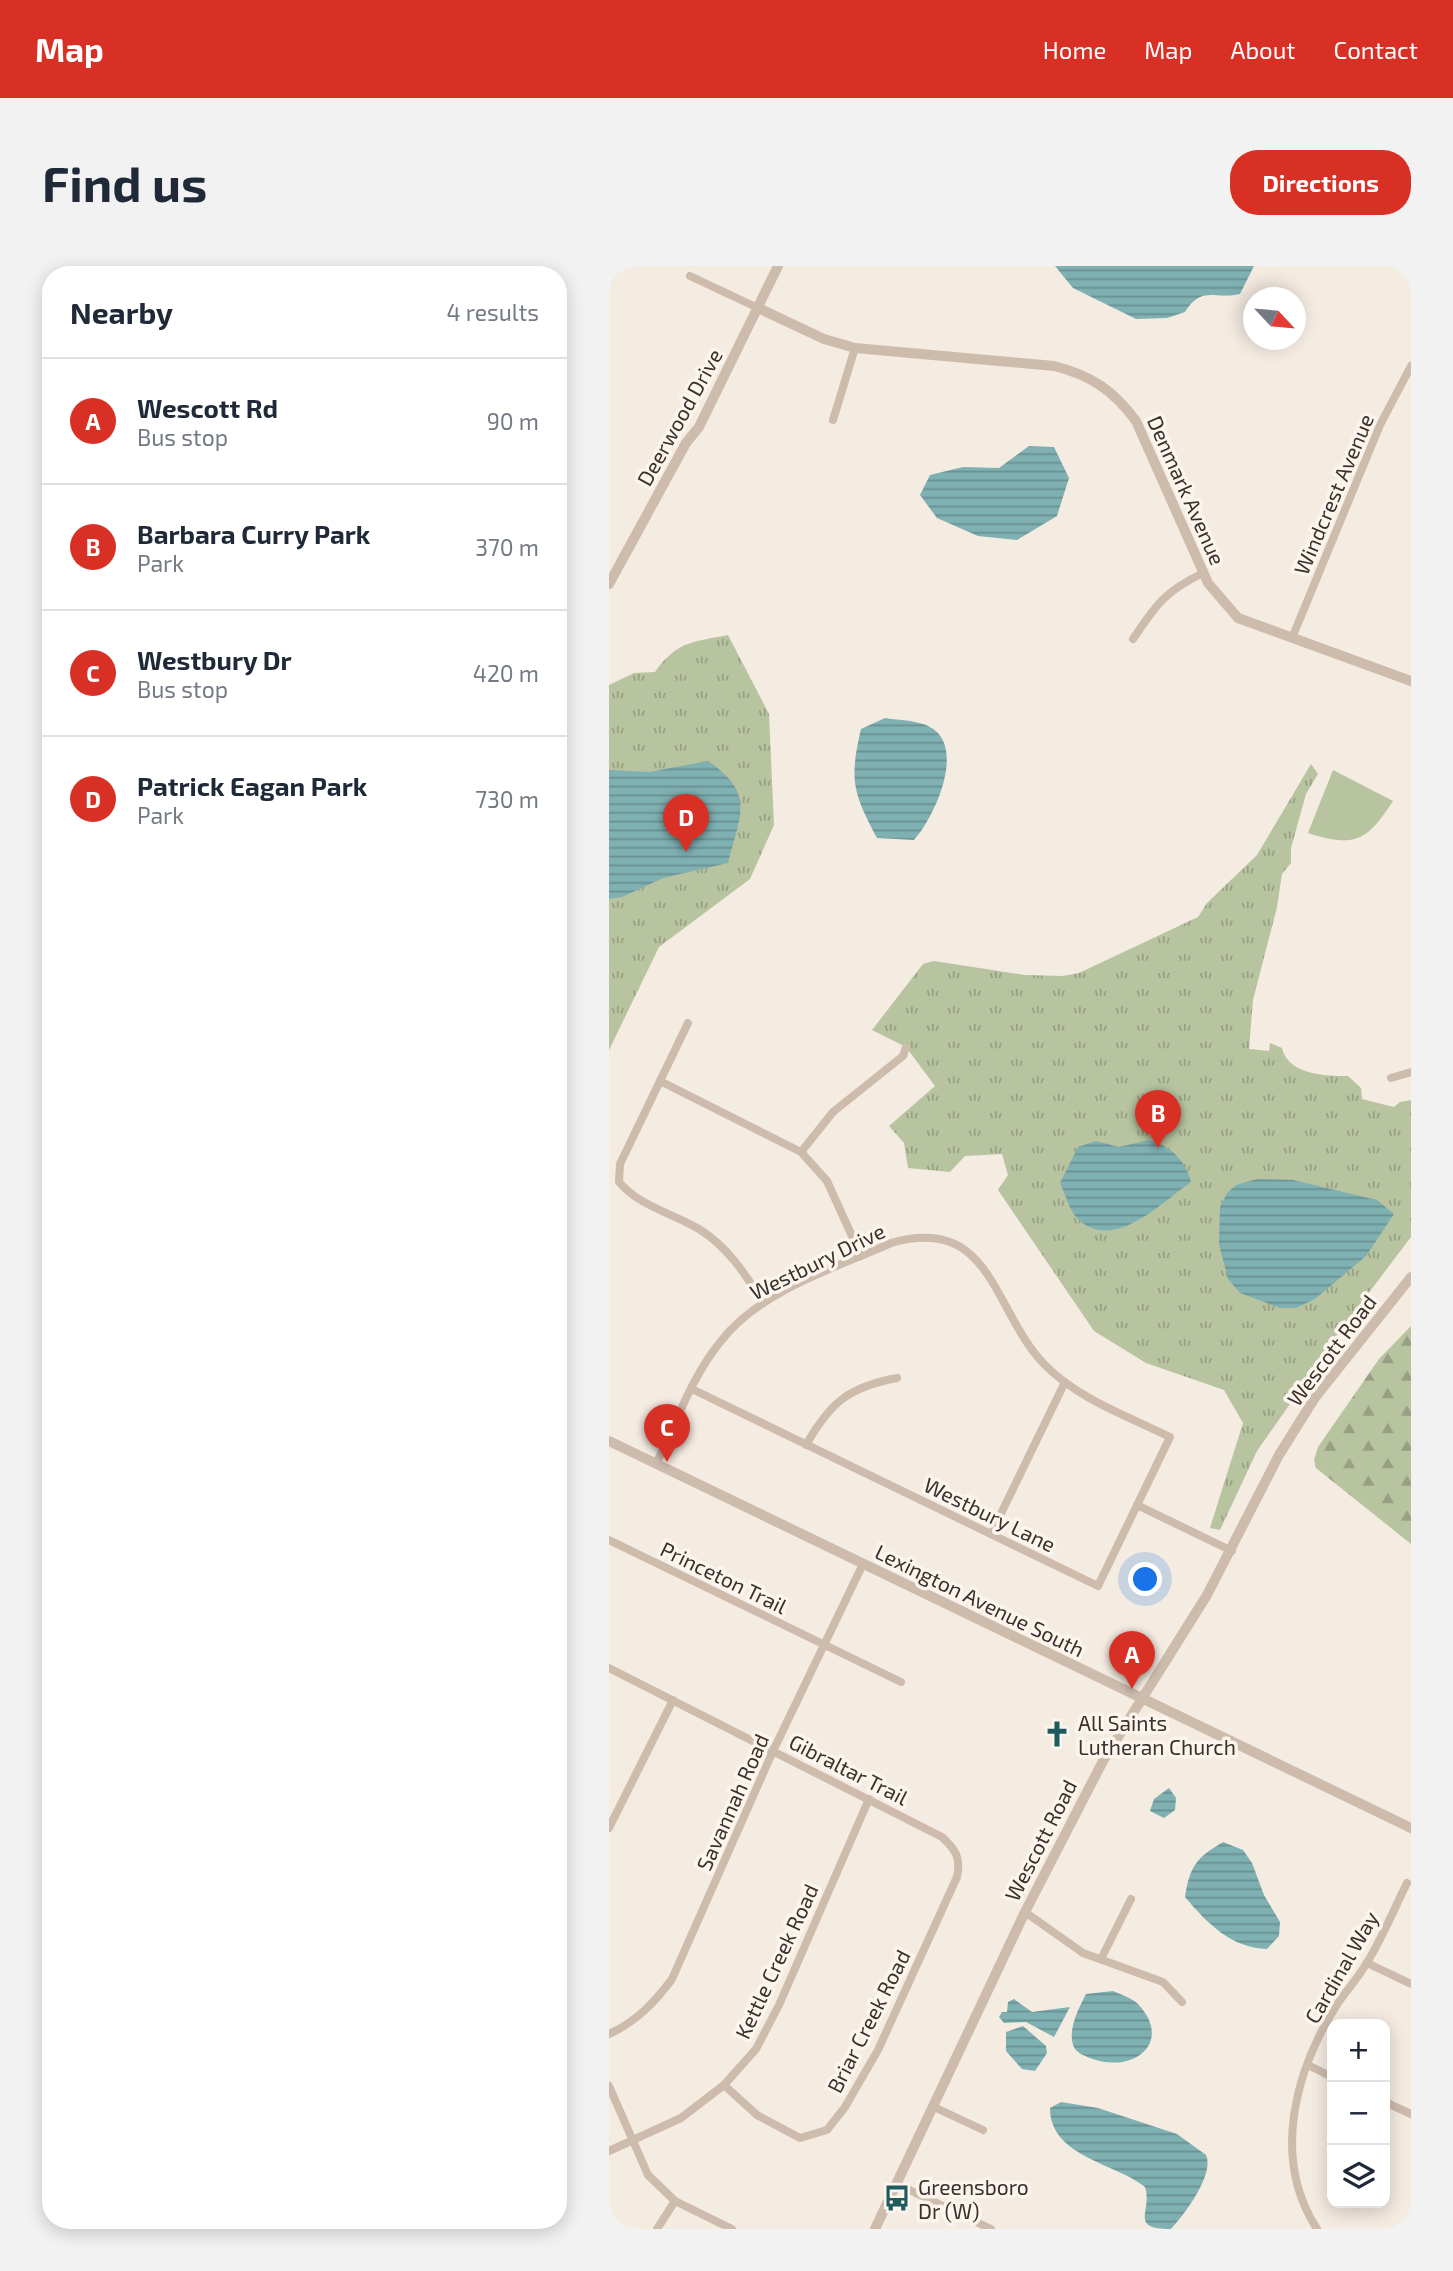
<!DOCTYPE html>
<html lang="en">
<head>
<meta charset="utf-8">
<style>
  body { margin:0; font-family:"Exo 2",sans-serif; background:#f2f2f3; color:#1f2937 }
  .controls { position:absolute; right:21px; bottom:21px; display:grid; overflow:hidden; border-radius:14px; box-shadow:0 4px 18px #0003 }
  .controls button { width:63px; height:63px; display:grid; place-items:center; padding:0; border:0; border-bottom:2px solid #e0e1e3; background:#fff; color:#1f2937; font:35px sans-serif }
  .compass { position:absolute; left:634px; top:21px; width:63px; height:63px; border-radius:50%; background:#fff; box-shadow:0 4px 18px #0003; rotate:116deg }
  .you { position:absolute; left:537px; top:1314px; width:24px; height:24px; margin:-18px; border:5px solid #fff; border-radius:50%; background:#1a73e8; box-shadow:0 0 0 10px #1a73e833 }
  .badge { display:grid; place-items:center; width:46px; height:46px; border-radius:50%; background:#d93025; color:#fff; font-size:23px; font-weight:700 }
  .pin { position:absolute; translate:-50% -58px; filter:drop-shadow(0 2px 4px #0008) }
  .pin::after { content:''; position:absolute; top:37px; width:24px; height:21px; background:inherit; clip-path:polygon(0 0,100% 0,50% 100%) }
  .list { margin:0; padding:0; list-style:none }
  h2 { display:flex; justify-content:space-between; align-items:center; height:91px; margin:0; padding:0 28px; font-size:30px }
  h2 small { font-size:23px; font-weight:400; color:#747a83 }
  .list li { display:grid; grid-template-columns:46px 1fr auto; gap:21px; align-items:center; box-sizing:border-box; height:126px; padding:0 28px; border-top:2px solid #e0e1e3 }
  .list b { display:block; font-size:26px; white-space:nowrap }
  .list p { margin:0; font-size:23px; white-space:nowrap; color:#747a83 }
  .list em { font-size:23px; font-style:normal; color:#747a83 }
  .icon { flex:none; width:38px; height:38px; fill:none; stroke:currentColor; stroke-width:2; stroke-linecap:round; stroke-linejoin:round }
  .map { position:relative; flex:none; width:802px; height:1963px; overflow:hidden; border-radius:28px }
  header { display:flex; align-items:center; gap:42px; box-sizing:border-box; height:98px; padding:0 35px; background:#d93025; color:#fff }
  header strong { font-size:33px }
  nav { display:flex; gap:38px; margin-inline-start:auto; font-size:24px }
  .intro { display:flex; align-items:center; justify-content:space-between; box-sizing:border-box; height:168px; padding:0 42px }
  h1 { margin:0; font-size:49px }
  .button { padding:18px 32px; border-radius:28px; background:#d93025; color:#fff; font-size:24px; font-weight:700 }
  main { display:flex; gap:42px; padding:0 42px }
  aside { flex:1; background:#fff; border-radius:28px; box-shadow:0 4px 18px #0003 }
  .map>svg:first-child { display:block }
</style>
</head>
<body>
<header>
<strong>Map</strong>
<nav><a>Home</a><a>Map</a><a>About</a><a>Contact</a></nav>
</header>
<div class="intro"><h1>Find us</h1><a class="button">Directions</a></div>
<main>
<aside>
<h2>Nearby<small>4 results</small></h2>
<ul class="list">
<li><span class="badge">A</span><div><b>Wescott Rd</b><p>Bus stop</p></div><em>90 m</em></li>
<li><span class="badge">B</span><div><b>Barbara Curry Park</b><p>Park</p></div><em>370 m</em></li>
<li><span class="badge">C</span><div><b>Westbury Dr</b><p>Bus stop</p></div><em>420 m</em></li>
<li><span class="badge">D</span><div><b>Patrick Eagan Park</b><p>Park</p></div><em>730 m</em></li>
</ul>
</aside>
<div class="map">
<svg width="802" height="1963" viewBox="0 0 802 1963">
  <defs>
    <pattern id="forest-firs" width="22" height="20" patternUnits="userSpaceOnUse" patternTransform="scale(1.75)"><rect width="22" height="20" fill="#b8c4a0"/><path d="M5 1l3.5 6h-7zM16 11l3.5 6h-7z" fill="#97a083"/></pattern>
    <pattern id="park-tufts" width="24" height="20" patternUnits="userSpaceOnUse" patternTransform="scale(1.75)"><rect width="24" height="20" fill="#b8c4a0"/><path d="M3 7l-1-3M5 7V3M7 7l1-3M15 17l-1-3M17 17v-4M19 17l1-3" fill="none" stroke="#97a083"/></pattern>
    <pattern id="water-rules" width="6" height="5" patternUnits="userSpaceOnUse" patternTransform="scale(1.75)"><rect width="6" height="5" fill="#7fb0b2"/><path d="M0 2.5h6" fill="none" stroke="#699091"/></pattern>
  </defs>
  <rect width="100%" height="100%" fill="#f4ebe1"/>
  <path fill="url(#forest-firs)" d="M802 1060V1278L707 1202 705 1194 709 1181 770 1093Z"/>
  <g fill="url(#park-tufts)">
    <path d="M119 369 160 448 165 559 141 613 50 681 0 784V419L25 407 46 406C68 375 84 376 119 369Z"/>
    <path d="M702 498 709 508 697 528 682 582V597L673 608 668 641 644 734 640 783 660 785 661 777 673 782C679 809 717 810 739 810L752 822 753 833 785 841 791 836 802 834V971L746 1045 648 1185 611 1264 601 1262 634 1157 615 1124 537 1097 485 1065 389 924 399 909 393 888 356 890 341 906 299 902 295 877 280 860 326 820 297 781 263 764 314 698 325 695 416 709 454 710 470 707 589 651 598 637 648 589Z"/>
  </g>
  <path fill="#b8c4a0" d="M724 504 784 535C758 575 746 582 699 567Z"/>
  <g fill="url(#water-rules)">
    <path d="M446 0H645L631 28C605 34 593 19 576 46L558 52 527 53 464 22Z"/>
    <path d="M420 180 445 181 460 212 448 250 408 274 369 270 328 252 311 229 321 209 354 201 390 202Z"/>
    <path d="M276 452C288 454 302 454 314 458 362 473 326 551 305 574L268 572C244 526 240 515 252 463Z"/>
    <path d="M99 495C147 528 131 548 119 597L54 612 13 631 0 633V504L40 506Z"/>
    <path d="M540 874C561 880 577 894 582 916 552 937 503 988 468 952 460 944 456 927 451 917L469 881 487 875 510 881Z"/>
    <path d="M648 913 684 914 768 934 785 948 757 990 706 1033 687 1042H671L631 1027 619 1013 610 978 611 941 618 927 627 919Z"/>
    <path d="M560 1522 567 1532 566 1544 555 1552 541 1545 545 1533Z"/>
    <path d="M614 1576 634 1584 643 1597 655 1629 671 1656 670 1670 658 1683C622 1682 598 1657 576 1631 581 1600 587 1592 614 1576Z"/>
    <path d="M504 1725C511 1728 522 1732 528 1737 566 1776 524 1809 481 1792 474 1789 467 1787 464 1779 459 1762 470 1742 477 1728Z"/>
    <path d="M405 1733 423 1746 461 1741 445 1771 417 1756 395 1757 390 1751 393 1746H398L399 1736Z"/>
    <path d="M414 1760 437 1780 438 1787 426 1805 413 1803 397 1785V1766Z"/>
    <path d="M452 1836 489 1842 568 1868 597 1889C606 1908 575 1949 562 1963 519 1963 544 1945 536 1921 507 1897 441 1891 441 1842Z"/>
  </g>
  <g fill="none" stroke-linecap="round" stroke-linejoin="round">
    <g stroke="#cdbbac" stroke-width="8">
      <path d="M81 10 149 42"/>
      <path d="M224 154 246 82"/>
      <path d="M683 372 771 159 802 100"/>
      <path d="M524 373C548 338 555 326 594 307"/>
      <path d="M79 757 11 898 10 916C30 940 63 947 90 963 119 981 136 1008 154 1036"/>
      <path d="M782 812 802 806"/>
      <path d="M51 815 192 886 218 915 252 990"/>
      <path d="M192 886 224 846 294 790 297 781"/>
      <path d="M197 1179C221 1137 239 1121 288 1112"/>
      <path d="M47 1198C67 1157 83 1110 112 1075 152 1024 224 1003 282 977 384 948 383 1045 436 1099 469 1133 519 1150 561 1171L489 1320 83 1123"/>
      <path d="M528 1239 623 1285"/>
      <path d="M382 1268 456 1116"/>
      <path d="M0 1274 292 1416"/>
      <path d="M0 1402 333 1571C347 1584 352 1592 348 1611L269 1784 236 1841 218 1864 191 1872 148 1849 115 1819"/>
      <path d="M0 1562 64 1434"/>
      <path d="M416 1646 474 1687 554 1716 573 1736"/>
      <path d="M492 1693 522 1633"/>
      <path d="M758 1697 802 1718"/>
      <path d="M0 1768C27 1756 46 1736 63 1713L164 1485 254 1298"/>
      <path d="M699 1799 723 1811"/>
      <path d="M0 1820 39 1909 66 1935 123 1963"/>
      <path d="M776 1836 802 1848"/>
      <path d="M325 1841 374 1864"/>
      <path d="M0 1885 72 1852 115 1819 147 1783 170 1739 260 1533"/>
      <path d="M288 1918 382 1963"/>
      <path d="M48 1963 66 1935"/>
      <path d="M708 1963C662 1892 686 1804 729 1737 738 1724 749 1712 757 1698 773 1673 785 1643 798 1617"/>
    </g>
    <g stroke="#cdbbac" stroke-width="10">
      <path d="M149 42 215 73 246 82 445 100C482 109 505 125 527 155L599 317 629 352 802 415"/>
      <path d="M0 318 77 177 90 161 169 0"/>
      <path d="M0 1175 802 1562"/>
      <path d="M266 1963 416 1646 494 1495 598 1329 670 1189 705 1133 802 1011"/>
    </g>
  </g>
  <defs>
    <g id="church-bare" transform="scale(2.1)"><path d="M-1.2-6h2.4v3.5h3.3v2.4h-3.3V6h-2.4V-.1h-3.3v-2.4h3.3Z" fill="#1f5a5e" stroke="#fbf5ee" stroke-width="2.5" paint-order="stroke"/></g>
    <g id="bus-bare" transform="scale(2.1)"><path d="M-5-6H5V4H4V6H2V4H-2V6H-4V4H-5ZM-3.5-4V0h7V-4ZM-3.5 1.2v1.5H-2V1.2ZM2 1.2v1.5H3.5V1.2Z" fill="#1f5a5e" stroke="#fbf5ee" stroke-width="2.5" paint-order="stroke"/></g>
  </defs>
  <g fill-rule="evenodd">
    <use href="#church-bare" x="448" y="1468"/>
    <use href="#bus-bare" x="288" y="1932"/>
  </g>
  <g text-anchor="middle" dominant-baseline="central" stroke-width="7" stroke-linejoin="round" paint-order="stroke">
    <g font-size="21" fill="#3b302b" stroke="#fbf5ee">
      <text transform="translate(70 151) rotate(-61)">Deerwood Drive</text>
      <text transform="translate(578 224) rotate(66)">Denmark Avenue</text>
      <text transform="translate(724 228) rotate(-67)">Windcrest Avenue</text>
      <text transform="translate(208 995) rotate(-26)">Westbury Drive</text>
      <text transform="translate(722 1084) rotate(-53)">Wescott Road</text>
      <text transform="translate(381 1248) rotate(26)">Westbury Lane</text>
      <text transform="translate(115 1311) rotate(26)">Princeton Trail</text>
      <text transform="translate(371 1334) rotate(26)">Lexington Avenue South</text>
      <text transform="translate(240 1503) rotate(27)">Gibraltar Trail</text>
      <text transform="translate(123 1536) rotate(-66)">Savannah Road</text>
      <text transform="translate(431 1574) rotate(-63)">Wescott Road</text>
      <text transform="translate(167 1695) rotate(-65)">Kettle Creek Road</text>
      <text transform="translate(732 1701) rotate(-60)">Cardinal Way</text>
      <text transform="translate(259 1755) rotate(-63)">Briar Creek Road</text>
    </g>
    <g font-size="21" fill="#3b302b" stroke="#fbf5ee" text-anchor="start">
      <text x="469" y="1456">All Saints<tspan x="469" dy="24">Lutheran Church</tspan></text>
      <text x="309" y="1920">Greensboro<tspan x="309" dy="24">Dr (W)</tspan></text>
    </g>
  </g>
</svg>
<div class="controls">
<button>+</button>
<button>−</button>
<button><svg class="icon" aria-label="layers" viewBox="0 0 24 24"><path d="M12 4l9 5-9 5-9-5zM3 14l9 5 9-5"/></svg></button>
</div>
<svg class="compass" viewBox="-18 -18 36 36"><path d="M0-13l5 13h-10z" fill="#e53935"/><path d="M0 13l5-13h-10z" fill="#747a83"/></svg>
<div class="you"></div>
<div class="pin badge" style="left:523px;top:1423px">A</div>
<div class="pin badge" style="left:549px;top:882px">B</div>
<div class="pin badge" style="left:58px;top:1196px">C</div>
<div class="pin badge" style="left:77px;top:586px">D</div>
</div>
</main>
</body>
</html>
